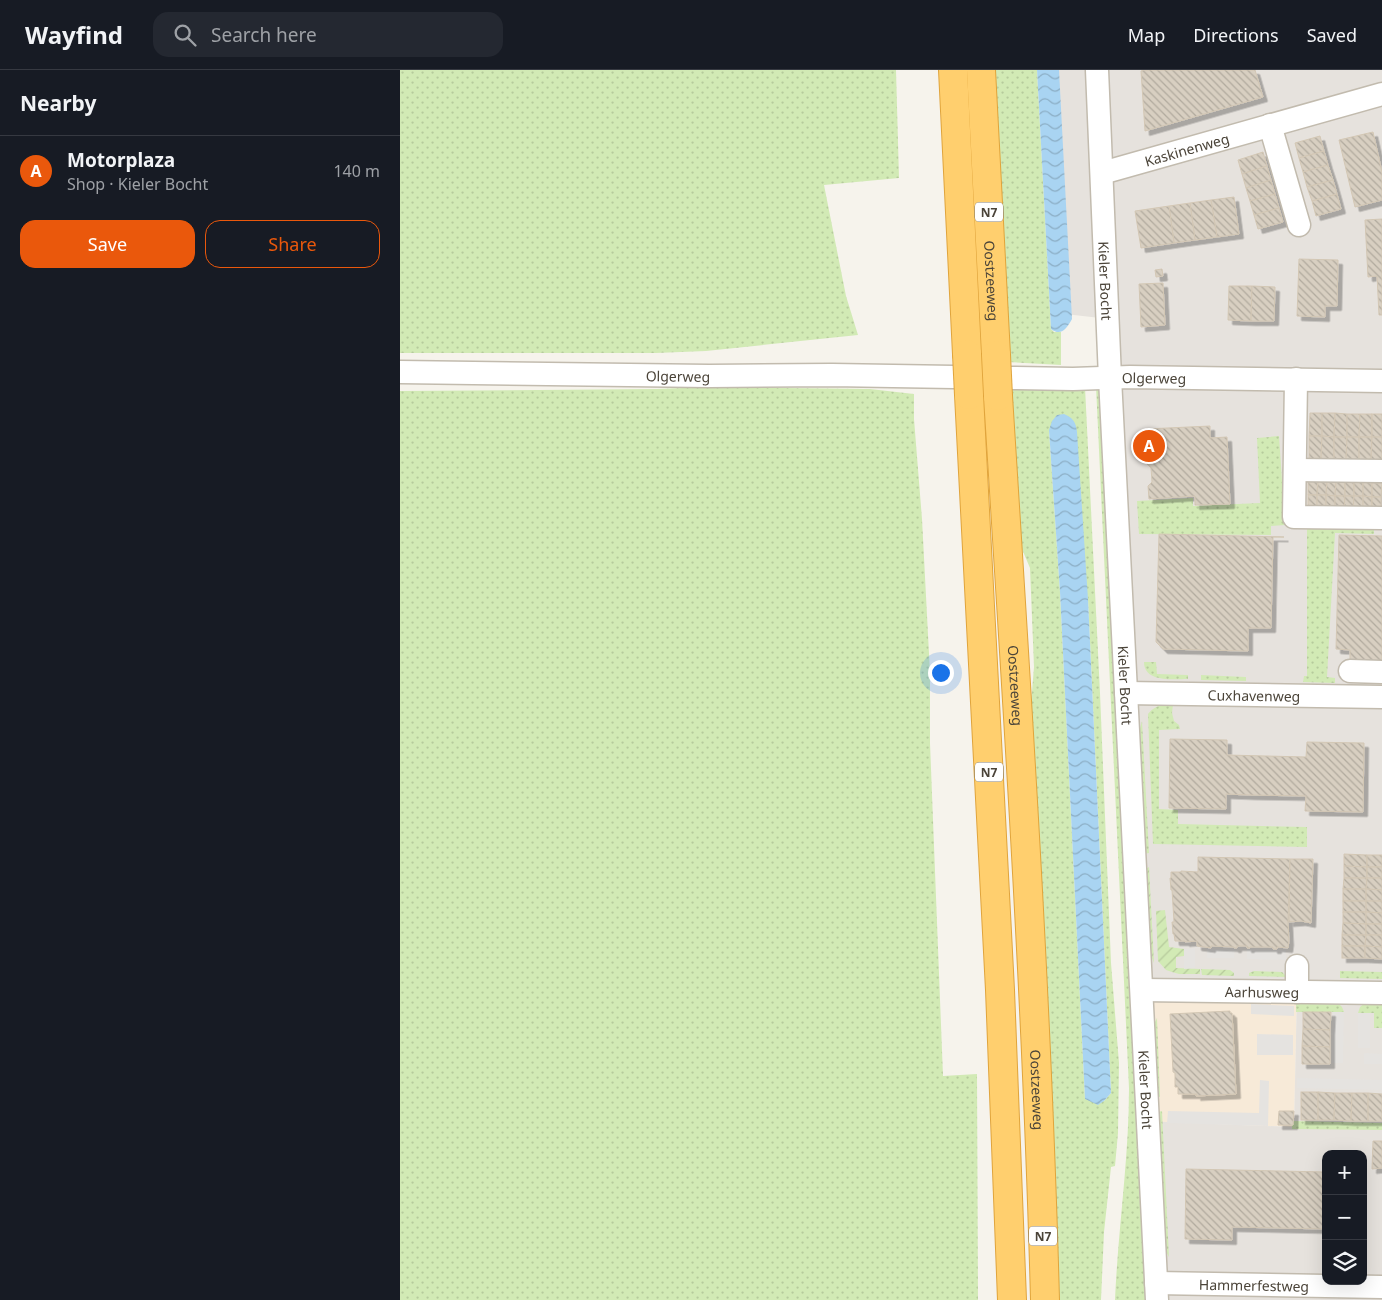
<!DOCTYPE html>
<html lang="en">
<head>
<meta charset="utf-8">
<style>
  body { margin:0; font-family:"Noto Sans",sans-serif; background:#242831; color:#f1f3f6 }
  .controls { position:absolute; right:15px; bottom:15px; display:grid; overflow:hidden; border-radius:10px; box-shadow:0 5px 20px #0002 }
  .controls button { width:45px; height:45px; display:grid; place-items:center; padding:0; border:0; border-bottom:1px solid #363941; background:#171b24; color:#f1f3f6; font:25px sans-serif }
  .you { position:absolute; left:540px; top:602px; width:18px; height:18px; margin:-12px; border:4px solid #fff; border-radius:50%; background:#1a73e8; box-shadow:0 0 0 8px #1a73e833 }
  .badge { display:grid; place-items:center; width:32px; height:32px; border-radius:50%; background:#ea580c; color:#fff; font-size:16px; font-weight:700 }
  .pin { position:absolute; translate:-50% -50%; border:2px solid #fff; box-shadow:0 1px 5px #0006 }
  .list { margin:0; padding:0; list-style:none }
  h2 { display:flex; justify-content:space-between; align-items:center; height:65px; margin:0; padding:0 20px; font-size:21px }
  h2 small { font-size:16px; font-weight:400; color:#9ea1a6 }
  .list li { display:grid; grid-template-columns:32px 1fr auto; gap:15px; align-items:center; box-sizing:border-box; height:70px; padding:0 20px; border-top:1px solid #363941 }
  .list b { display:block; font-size:19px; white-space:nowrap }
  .list p { margin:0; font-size:16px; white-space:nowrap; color:#9ea1a6 }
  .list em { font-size:16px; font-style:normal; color:#9ea1a6 }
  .actions { display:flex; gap:10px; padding:15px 20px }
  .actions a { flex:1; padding:11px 0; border:1px solid #ea580c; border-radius:15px; text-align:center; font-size:18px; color:#ea580c }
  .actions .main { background:#ea580c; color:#fff }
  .icon { flex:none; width:28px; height:28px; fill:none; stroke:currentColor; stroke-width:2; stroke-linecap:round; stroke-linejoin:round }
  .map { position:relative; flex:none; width:982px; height:1230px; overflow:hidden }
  header { display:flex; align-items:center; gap:30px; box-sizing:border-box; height:70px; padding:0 25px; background:#171b24; border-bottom:1px solid #363941 }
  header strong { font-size:24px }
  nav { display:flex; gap:28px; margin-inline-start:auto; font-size:18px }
  .search { width:350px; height:45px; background:#242831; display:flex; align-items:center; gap:12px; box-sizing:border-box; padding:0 18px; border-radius:15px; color:#9ea1a6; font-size:19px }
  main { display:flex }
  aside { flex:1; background:#171b24 }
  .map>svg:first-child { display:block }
</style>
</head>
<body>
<header>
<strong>Wayfind</strong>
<div class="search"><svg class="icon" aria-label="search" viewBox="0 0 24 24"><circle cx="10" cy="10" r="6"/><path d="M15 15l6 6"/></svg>Search here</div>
<nav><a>Map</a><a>Directions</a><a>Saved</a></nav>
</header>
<main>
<aside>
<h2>Nearby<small></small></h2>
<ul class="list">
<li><span class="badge">A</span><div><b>Motorplaza</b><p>Shop · Kieler Bocht</p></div><em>140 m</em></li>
</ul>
<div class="actions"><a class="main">Save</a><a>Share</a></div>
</aside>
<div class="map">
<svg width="982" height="1230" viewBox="0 0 982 1230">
  <defs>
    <pattern id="grass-dots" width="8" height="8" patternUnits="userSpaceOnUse" patternTransform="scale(1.25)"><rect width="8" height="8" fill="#d2eab5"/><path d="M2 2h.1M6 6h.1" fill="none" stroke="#b6ca9c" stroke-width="1.8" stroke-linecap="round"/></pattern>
    <pattern id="garden-furrows" width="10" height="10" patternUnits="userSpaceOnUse" patternTransform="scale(1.25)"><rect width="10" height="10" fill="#d2eab5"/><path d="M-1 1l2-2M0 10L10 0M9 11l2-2" fill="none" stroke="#b6ca9c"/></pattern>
    <pattern id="water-waves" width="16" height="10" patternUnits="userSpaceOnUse" patternTransform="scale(1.25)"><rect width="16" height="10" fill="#a9d4f2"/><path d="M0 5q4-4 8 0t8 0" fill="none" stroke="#8caec5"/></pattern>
    <pattern id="building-back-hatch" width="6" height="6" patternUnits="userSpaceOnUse" patternTransform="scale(1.25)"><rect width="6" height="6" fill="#d8cfc1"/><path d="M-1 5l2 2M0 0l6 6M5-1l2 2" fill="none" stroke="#b1aa9e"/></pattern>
    <filter id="shadow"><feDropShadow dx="4.5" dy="4.5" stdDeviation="0" flood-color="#0004"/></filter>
  </defs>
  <rect width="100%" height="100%" fill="#f6f3ec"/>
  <path fill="#f7ead8" d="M735 918 897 921 894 1057 742 1051Z"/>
  <path fill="#e6e2dd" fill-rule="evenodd" d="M651 0H982V1230H750L742 1051 894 1057 897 921 735 918 718 250 665 244ZM926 1084H963V1211H926Z"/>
  <g fill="url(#grass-dots)" fill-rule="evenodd">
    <path d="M0 0H496L499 108 424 115 446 226 458 265 306 281 256 283H0Z"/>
    <path d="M595 0H637L651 259 654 262H661V295L608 292Z"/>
    <path d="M696 316 699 318 702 323 746 1230H715C718 1159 729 1089 729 1018Z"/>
    <path d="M309 317 470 319 514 324V349L522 449 530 603V673L543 1006 577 1004 578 1230H0V321L257 319Z"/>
    <path d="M612 317H685L700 623 711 893 719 993 718 1063 715 1096 711 1097 704 1162 701 1230H657L629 658 634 597 630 498 619 472ZM649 360 688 529 711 1023 704 1031 685 1029 660 522Z"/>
    <path d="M879 366 885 455 871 456V465L739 464 737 431 793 428V436L860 433 857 368Z"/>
    <path d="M907 458 974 459V464L935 463 927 607 935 608V613L903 612 904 606H907Z"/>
    <path d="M744 592H756L757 604 788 605V609C774 609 744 613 744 592Z"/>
    <path d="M801 605 846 607V611L801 610Z"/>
    <path d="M767 633 773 634 772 643 774 651 779 655 780 659 759 660V739L778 740V754L907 757V777L753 774 748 644C752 638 760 635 767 633Z"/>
    <path d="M742 651 749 783 743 784 738 666Z"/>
    <path d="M854 901 882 902 887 907 849 906V903Z"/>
    <path d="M940 901 982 902V909L940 908Z"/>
    <path d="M896 931H936L942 937 944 942H896Z"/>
    <path d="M966 932 982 933V958H974V943H958L960 937Z"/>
    <path d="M757 948 760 1027 757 1026 754 954Z"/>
    <path d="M762 1041 769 1187 765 1180 758 1042Z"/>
    <path d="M892 1051 982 1053V1060L892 1059Z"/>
  </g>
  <g fill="url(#garden-furrows)">
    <path d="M749 797 754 893 749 881 746 799Z"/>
    <path d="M765 840 769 877 784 879V886L776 887V898L800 899V904H779L772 902 766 900 758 891 756 841Z"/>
    <path d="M801 899 830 900 834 903V906L802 905Z"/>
  </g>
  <g fill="#e5e3e0">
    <path d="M795 878V898L784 899V879Z"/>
    <path d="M807 879H835L834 888H807Z"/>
    <path d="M847 879 886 880V890L847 889Z"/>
    <path d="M851 934 894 936V946L851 944Z"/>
    <path d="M933 942H944L943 993H932Z"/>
    <rect x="958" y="943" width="12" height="35"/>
    <path d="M857 964 893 965V985H857Z"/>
    <path d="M964 983 982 984V994H964Z"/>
    <path d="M897 1008 982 1010V1020L897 1018Z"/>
    <path d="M860 1010 869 1011 868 1056 767 1053 768 1041 859 1043Z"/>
  </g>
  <g fill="url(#water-waves)">
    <path d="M637 0H659L672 249C667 258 661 267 651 259Z"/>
    <path d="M664 344C673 348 676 352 677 362L688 529 711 1023 704 1031 698 1035 685 1029 660 522 649 360 652 351 657 345Z"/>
  </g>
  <g fill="url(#building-back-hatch)" stroke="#d3c7b4" filter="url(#shadow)">
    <path d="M744 0H855L863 27 745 61 741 1Z"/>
    <path d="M973 62 982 102V130L955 137 939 70Z"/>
    <path d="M920 66 924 81 899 88 895 73Z"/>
    <path d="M924 81 928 95 903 102 899 88Z"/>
    <path d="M863 82 867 96 842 104 838 90Z"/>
    <path d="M928 95 933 110 907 117 903 102Z"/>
    <path d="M867 96 871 110 846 118 842 104Z"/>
    <path d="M871 110 875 124 850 131 846 118Z"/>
    <path d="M933 110 937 124 912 131 907 117Z"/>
    <path d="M875 124 879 138 854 145 850 131Z"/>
    <path d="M937 124 941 139 916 146 912 131Z"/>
    <path d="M834 127 839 164 817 167 811 130Z"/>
    <path d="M811 130 817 167 795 170 790 133Z"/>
    <path d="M790 133 795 170 774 173 769 136Z"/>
    <path d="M769 136 774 173 741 178 735 141Z"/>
    <path d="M879 138 883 152 858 159 854 145Z"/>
    <path d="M982 149V245H979L977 206 968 207 965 150Z"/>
    <path d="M899 189 938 190 937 236H925V247L897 246Z"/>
    <path d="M762 199 763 206 756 207 755 200Z"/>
    <path d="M763 213 765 255 741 257 739 214Z"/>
    <path d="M829 216H852L851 251 828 250Z"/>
    <path d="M852 216 875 217 874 251H851Z"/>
    <path d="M910 343H922V366H909Z"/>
    <path d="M922 343H935L934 367 922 366Z"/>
    <path d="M935 343 947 344V367H934Z"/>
    <path d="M947 344H960L959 367H947Z"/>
    <path d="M960 344H972V367H959Z"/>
    <rect x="972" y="344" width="10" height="23"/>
    <path d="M810 356V368L827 367 830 434 795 435V426L749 429 748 416 752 412 751 398 747 394 746 359Z"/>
    <path d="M909 366H922L921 389H909Z"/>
    <path d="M922 366 934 367V390L921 389Z"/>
    <path d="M934 367H947L946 390H934Z"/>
    <path d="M947 367H959V390H946Z"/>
    <path d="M959 367H972L971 390H959Z"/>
    <path d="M972 367H982V391L971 390Z"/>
    <path d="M908 411H918L917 425H908Z"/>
    <path d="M918 411H927L926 425H917Z"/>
    <path d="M927 411 936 412 935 426 926 425Z"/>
    <path d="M936 412H945V426H935Z"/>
    <rect x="945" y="412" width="9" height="14"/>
    <rect x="954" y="412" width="9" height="14"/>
    <path d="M963 412 972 413V427L963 426Z"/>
    <path d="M972 413H982L981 427H972Z"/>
    <rect x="908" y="425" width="9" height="14"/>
    <path d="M917 425H926V440L917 439Z"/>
    <path d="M926 425 935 426V440H926Z"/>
    <path d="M935 426H945L944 440H935Z"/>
    <path d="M945 426H954L953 440H944Z"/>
    <path d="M954 426H963V440H953Z"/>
    <path d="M963 426 972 427V441L963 440Z"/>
    <rect x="972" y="427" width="9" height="14"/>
    <path d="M759 464 884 467H873L871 558H848V581L763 579 756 572Z"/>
    <path d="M939 465 982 466V594L950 593V580L936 579Z"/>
    <path d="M770 669 827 670V685L906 687 907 672 964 673 963 742 905 741 906 726 849 725 826 724V739L769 738Z"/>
    <path d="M944 784 967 785V797L944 796Z"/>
    <rect x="967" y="785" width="15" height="12"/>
    <path d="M798 787 890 789 888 852 889 871 888 878 877 877V879H873V877H850V878H847V876H837V878H834V877L811 876V878L797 876V871L785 872V871H775L774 864H773L772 852H774L772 820H771L770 808H771V802H781V801L798 802Z"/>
    <path d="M890 789H913L911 853 901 851 889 852Z"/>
    <path d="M944 796 967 797V808H944Z"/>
    <rect x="967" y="797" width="15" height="11"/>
    <path d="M944 808H967L966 819H943Z"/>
    <path d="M967 808H982V820L966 819Z"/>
    <rect x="943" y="819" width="23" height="12"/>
    <path d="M966 819 982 820V831H966Z"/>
    <rect x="943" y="831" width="23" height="11"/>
    <path d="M966 831H982V843L966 842Z"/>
    <path d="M943 842H966V854L943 853Z"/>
    <path d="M966 842 982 843V854H966Z"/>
    <path d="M943 853 966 854V865H942Z"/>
    <rect x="966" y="854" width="16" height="11"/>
    <path d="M942 865H966L965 876H942Z"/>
    <path d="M966 865H982V877L965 876Z"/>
    <rect x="942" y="876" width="23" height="12"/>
    <path d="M965 876 982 877V889L965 888Z"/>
    <path d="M830 941V943H832L836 1024 796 1026 797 1024H778V1017H775V1003L773 1002 770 944Z"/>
    <path d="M903 942H931L930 960 903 959Z"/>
    <path d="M903 959 930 960V977L902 976Z"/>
    <path d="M902 976 930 977V994H902Z"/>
    <rect x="901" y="1022" width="17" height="28"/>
    <path d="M918 1022 935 1023 934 1050H918Z"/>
    <path d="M935 1023H952L951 1051 934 1050Z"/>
    <path d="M952 1023H968V1051H951Z"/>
    <path d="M968 1023 982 1024V1051H968Z"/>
    <path d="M879 1041H894L893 1055H878Z"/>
    <path d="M973 1071H982V1098L972 1099Z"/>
    <path d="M786 1099 926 1102V1159L832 1157V1170L785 1169Z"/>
  </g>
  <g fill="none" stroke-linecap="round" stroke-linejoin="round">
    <g stroke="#c2bbae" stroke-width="25">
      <g id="minor">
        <path id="s1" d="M697 0 710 308 757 1230"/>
        <path d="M870 55 899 155"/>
        <path id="s2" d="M702 103 982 24"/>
        <path id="s3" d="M0 302 309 306 432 305 554 307"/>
        <path id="s4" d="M612 308 673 309 730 307 982 311"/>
        <path d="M896 309 894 447 982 448"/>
        <path d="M895 400 982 401"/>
        <path d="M950 601 982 602"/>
        <path id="s5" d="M726 623 982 627"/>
        <path id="s6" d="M742 920 982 923"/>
        <path d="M897 922V896"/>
        <path id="s7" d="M756 1213 982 1217"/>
      </g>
    </g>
    <g stroke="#e0a43c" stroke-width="30">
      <g id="highway">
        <path d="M553 0 567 284"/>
        <path id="s8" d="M581 0 596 285"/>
        <path d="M569 325 600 920 612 1230"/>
        <path id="s9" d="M598 326C617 627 637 928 645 1230"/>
      </g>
    </g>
    <use href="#minor" stroke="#fff" stroke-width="22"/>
    <use href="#highway" stroke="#ffcf6e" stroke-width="28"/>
    <g stroke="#e0a43c" stroke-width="30" stroke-linecap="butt">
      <g id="highway-bridge">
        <path d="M567 284 569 325"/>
        <path d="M596 285 598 326"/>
      </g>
    </g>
    <use href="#highway-bridge" stroke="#ffcf6e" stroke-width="28"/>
  </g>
  <g text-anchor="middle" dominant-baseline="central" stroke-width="4" stroke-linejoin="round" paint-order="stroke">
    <g fill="#fff" stroke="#817c74" stroke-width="1">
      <rect x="575" y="132.5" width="28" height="19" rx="4"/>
      <rect x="575" y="692.5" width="28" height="19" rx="4"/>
      <rect x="629" y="1156.5" width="28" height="19" rx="4"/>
    </g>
    <g font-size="12" font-weight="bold" fill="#4b4439">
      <text x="589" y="142">N7</text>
      <text x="589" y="702">N7</text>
      <text x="643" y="1166">N7</text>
    </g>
    <g font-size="14" fill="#4b4439" stroke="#fff">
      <text stroke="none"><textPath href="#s2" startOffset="88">Kaskinenweg</textPath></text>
      <text stroke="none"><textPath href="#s8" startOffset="211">Oostzeeweg</textPath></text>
      <text stroke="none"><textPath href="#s1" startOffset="211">Kieler Bocht</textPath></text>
      <text stroke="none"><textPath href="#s3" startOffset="278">Olgerweg</textPath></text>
      <text stroke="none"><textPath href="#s4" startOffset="142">Olgerweg</textPath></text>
      <text stroke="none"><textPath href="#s9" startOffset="290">Oostzeeweg</textPath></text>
      <text stroke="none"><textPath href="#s1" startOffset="616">Kieler Bocht</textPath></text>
      <text stroke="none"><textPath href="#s5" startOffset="128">Cuxhavenweg</textPath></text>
      <text stroke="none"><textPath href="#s6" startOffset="120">Aarhusweg</textPath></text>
      <text stroke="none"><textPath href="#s9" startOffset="695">Oostzeeweg</textPath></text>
      <text stroke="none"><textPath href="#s1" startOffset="1021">Kieler Bocht</textPath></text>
      <text stroke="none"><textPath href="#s7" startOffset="98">Hammerfestweg</textPath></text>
    </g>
  </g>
</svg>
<div class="controls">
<button>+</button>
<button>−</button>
<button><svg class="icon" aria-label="layers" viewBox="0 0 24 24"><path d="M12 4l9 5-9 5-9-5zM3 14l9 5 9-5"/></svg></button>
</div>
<div class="you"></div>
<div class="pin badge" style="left:749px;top:376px">A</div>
</div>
</main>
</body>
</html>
